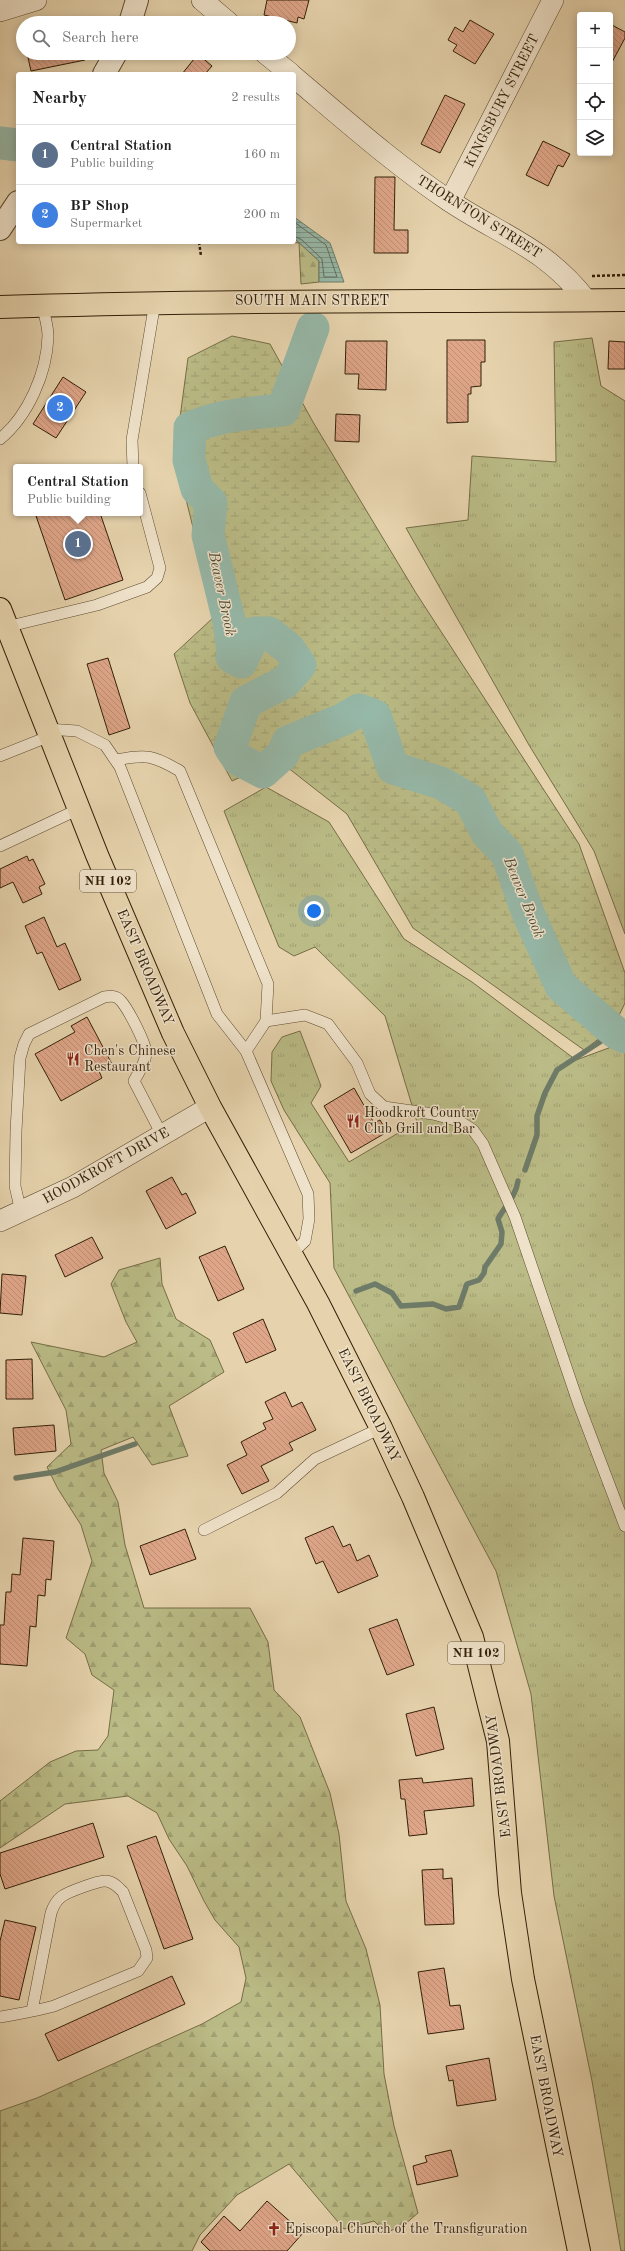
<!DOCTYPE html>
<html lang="en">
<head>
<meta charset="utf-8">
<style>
  body { margin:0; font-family:"Old Standard TT",serif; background:#f6f6f6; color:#222 }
  .controls { position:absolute; right:12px; top:12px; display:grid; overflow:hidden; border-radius:4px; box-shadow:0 2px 10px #0003 }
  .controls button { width:36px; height:36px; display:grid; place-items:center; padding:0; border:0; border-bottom:1px solid #e0e0e0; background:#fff; color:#222; font:20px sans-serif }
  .you { position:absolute; left:314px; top:911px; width:14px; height:14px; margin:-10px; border:3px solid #fff; border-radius:50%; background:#1a73e8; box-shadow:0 0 0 6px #1a73e833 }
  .badge { display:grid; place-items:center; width:26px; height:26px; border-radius:50%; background:#db2777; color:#fff; font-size:13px; font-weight:700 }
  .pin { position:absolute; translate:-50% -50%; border:2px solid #fff; box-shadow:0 1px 4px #0006 }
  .popup { position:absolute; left:13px; top:464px; width:130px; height:52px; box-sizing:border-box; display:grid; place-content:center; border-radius:4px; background:#fff; filter:drop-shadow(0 1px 3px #0005); font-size:13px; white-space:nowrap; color:#767676 }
  .popup b { font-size:15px; color:#222 }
  .popup::after { content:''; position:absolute; left:50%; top:100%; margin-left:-8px; border:8px solid transparent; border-top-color:#fff }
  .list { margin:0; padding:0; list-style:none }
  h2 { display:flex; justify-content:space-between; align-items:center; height:52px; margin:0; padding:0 16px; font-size:17px }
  h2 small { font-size:13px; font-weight:400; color:#767676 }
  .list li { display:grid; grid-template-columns:26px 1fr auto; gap:12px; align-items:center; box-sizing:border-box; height:60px; padding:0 16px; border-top:1px solid #e0e0e0 }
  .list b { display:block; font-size:15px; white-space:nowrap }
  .list p { margin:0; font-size:13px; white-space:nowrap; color:#767676 }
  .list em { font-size:13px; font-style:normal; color:#767676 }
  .icon { flex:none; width:22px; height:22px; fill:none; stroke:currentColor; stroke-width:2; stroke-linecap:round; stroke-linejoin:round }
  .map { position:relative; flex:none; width:625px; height:2251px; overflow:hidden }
  .search { position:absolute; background:#fff; box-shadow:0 2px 10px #0003; left:16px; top:16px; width:280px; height:44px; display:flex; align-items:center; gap:10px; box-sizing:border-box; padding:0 14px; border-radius:22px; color:#767676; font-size:15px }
  .panel { position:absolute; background:#fff; box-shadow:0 2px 10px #0003; left:16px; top:72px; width:280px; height:172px; border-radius:4px }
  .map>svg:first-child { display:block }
</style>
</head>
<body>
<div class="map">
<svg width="625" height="2251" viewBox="0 0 625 2251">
  <defs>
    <pattern id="grass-tufts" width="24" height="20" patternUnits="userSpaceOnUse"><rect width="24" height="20" fill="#babb86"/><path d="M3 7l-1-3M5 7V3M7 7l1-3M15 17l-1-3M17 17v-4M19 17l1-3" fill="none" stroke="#a0a072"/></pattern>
    <pattern id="forest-firs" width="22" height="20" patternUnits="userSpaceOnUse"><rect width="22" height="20" fill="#babb86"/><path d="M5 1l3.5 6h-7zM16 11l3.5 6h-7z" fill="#a0a072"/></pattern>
    <pattern id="wetland-marsh" width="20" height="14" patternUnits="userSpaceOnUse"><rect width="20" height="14" fill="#babb86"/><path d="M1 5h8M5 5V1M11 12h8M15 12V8" fill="none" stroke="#a0a072"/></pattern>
    <pattern id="water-rules" width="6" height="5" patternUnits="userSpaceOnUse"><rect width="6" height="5" fill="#96b8a8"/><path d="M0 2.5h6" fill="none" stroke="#7b9587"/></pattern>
    <pattern id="building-back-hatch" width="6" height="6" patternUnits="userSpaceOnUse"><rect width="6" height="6" fill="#dfa689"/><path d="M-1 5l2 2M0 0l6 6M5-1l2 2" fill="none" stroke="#c08e75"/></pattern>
  </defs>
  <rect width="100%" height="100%" fill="#e6d3ad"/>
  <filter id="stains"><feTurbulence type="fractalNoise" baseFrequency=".005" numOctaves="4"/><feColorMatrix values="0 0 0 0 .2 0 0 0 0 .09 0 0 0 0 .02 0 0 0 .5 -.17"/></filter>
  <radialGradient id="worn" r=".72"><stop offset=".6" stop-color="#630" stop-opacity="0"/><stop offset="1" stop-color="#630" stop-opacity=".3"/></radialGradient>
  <g fill="url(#grass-tufts)" stroke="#766d46">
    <path d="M592 338 601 386 625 401V934L594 851 529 745 406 528 468 520 472 456 556 462 554 342Z"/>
    <path d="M266 787 329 822 404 939 472 982 576 1060 625 1042V2251H621L592 2081 554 1896 531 1694 496 1571 334 1268 330 1183 284 1110 271 1081 272 1052 282 1037 300 1031 321 1086 311 1103 349 1162 417 1122 385 1016 315 947 294 956 279 947 224 811Z"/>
  </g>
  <g fill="url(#forest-firs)" stroke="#766d46">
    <path d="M294 238 319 261V282L301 284 299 243 289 242H294Z"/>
    <path d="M160 1258 162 1284 176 1319 210 1340 224 1372 169 1406 188 1456 152 1465 133 1437 101 1450 104 1473 118 1502 125 1545 144 1608H250L268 1642 274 1690 300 1717 330 1793 339 1834 346 1901 366 1949 380 2005 384 2074 394 2126 418 2213 405 2224 386 2233 374 2221 344 2229 289 2164 237 2195 200 2235 192 2251H0V2111L37 2098 202 2024 241 2002 246 1978 239 1947 215 1920 204 1901 187 1866 169 1839 157 1813 128 1796 65 1804 0 1848V1801L50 1762 76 1751 98 1750 108 1736 114 1690 92 1675 85 1654 66 1638 92 1561 81 1525 58 1489 47 1467 71 1444 66 1410 31 1342 104 1357 137 1342 126 1322 111 1284 119 1270Z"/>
  </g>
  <path fill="url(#wetland-marsh)" stroke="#766d46" d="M232 336 270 344 313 422 416 593 579 844 625 973V1003L613 1028 584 1050 413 928 347 814 278 760 232 781 190 703 174 654 215 616 175 455 188 358Z"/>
  <path fill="url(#water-rules)" stroke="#6e7b68" d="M294 217 330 243 344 282H319V261L294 238Z"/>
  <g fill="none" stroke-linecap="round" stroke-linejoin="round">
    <path stroke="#646c58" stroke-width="1" d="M294 222 326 245 337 277H324L322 259 302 240 294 236"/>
    <g stroke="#6e7b68" stroke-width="5.5">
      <path d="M525 1170 537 1135V1116L545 1093 557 1070 615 1032"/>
      <path d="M356 1291 375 1284 392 1293 401 1306 433 1304 446 1309 459 1307 467 1284 479 1280 484 1273 485 1267 501 1244 502 1232 498 1219C505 1206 516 1196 518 1181"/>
      <path d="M16 1478 55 1472 135 1444"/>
    </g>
    <g stroke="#96b8a8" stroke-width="33">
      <path d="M0 143 18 145"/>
      <path d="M313 328 283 410C250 413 220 415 190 428L189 460 197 489 211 503 208 535 229 621 233 652 232 657 241 662 255 633H269L289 649 300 665 285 682 246 702 230 747 238 759 263 772 283 754 288 742 344 719 359 710 375 716 393 768 441 783 470 800 487 833 507 854 528 913 561 986 615 1032 625 1037"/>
    </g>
  </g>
  <g fill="url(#building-back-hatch)" stroke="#321f07">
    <path d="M267 0H309L304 19 298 17 297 23 264 15Z"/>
    <path d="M470 20 494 34 475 64 453 51 457 45 448 40 455 27 463 32Z"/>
    <path d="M610 24 625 32V38L610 66Z"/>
    <path d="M27 53H85V60L31 71Z"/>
    <path d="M198 54 212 66 205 74H182Z"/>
    <path d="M445 95 465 104 440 153 421 144Z"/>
    <path d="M543 141 570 154 563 167 558 165 548 186 526 175Z"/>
    <path d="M375 177H395L394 230H408V253H374Z"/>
    <path d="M447 340H485V362H481V386L471 387V394H468V422L447 423Z"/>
    <path d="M346 341H387L386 390 358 389 359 374H345Z"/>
    <path d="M609 341 625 342V369H608Z"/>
    <path d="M63 377 86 392 56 438 33 424Z"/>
    <path d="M336 414 360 415 359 442 335 441Z"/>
    <path d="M35 513H100L123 580 65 600Z"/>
    <path d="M108 658 130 728 109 735 87 664Z"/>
    <path d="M27 856 29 861 33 859 45 884 39 887 42 894 23 903 13 882 0 888V869Z"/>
    <path d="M44 917 57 947 65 943 81 980 59 990 42 952 37 954 25 926Z"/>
    <path d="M87 1017 112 1064 99 1071 102 1078 61 1101 35 1054 75 1032 71 1026Z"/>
    <path d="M354 1088 374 1123 380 1120 387 1132 351 1153 324 1106Z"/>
    <path d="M172 1177 182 1195 186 1193 196 1213 166 1229 146 1191Z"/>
    <path d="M92 1237 103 1258 65 1277 55 1255Z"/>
    <path d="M225 1246 244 1289 218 1301 199 1257Z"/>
    <path d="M2 1274 26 1276 22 1315 0 1313Z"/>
    <path d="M263 1319 276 1350 246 1363 233 1333Z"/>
    <path d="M32 1359 33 1399H6V1360Z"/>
    <path d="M285 1392 292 1407 302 1402 316 1430 289 1443 293 1450 261 1466 269 1481 242 1494 227 1465 247 1455 241 1442 266 1429 263 1423 273 1419 265 1402Z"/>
    <path d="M54 1425 56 1451 15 1455 13 1428Z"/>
    <path d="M333 1526 343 1547 350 1544 357 1561 369 1555 378 1576 338 1593 323 1561 316 1564 305 1538Z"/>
    <path d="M185 1529 196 1559 150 1575 140 1546Z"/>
    <path d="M23 1538 54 1541 51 1580 46 1579 45 1596 38 1595 36 1627 30 1626 27 1666 0 1664V1625H4L6 1592H11L12 1574 20 1575Z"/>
    <path d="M397 1619 414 1665 387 1675 369 1629Z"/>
    <path d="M434 1707 444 1749 416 1756 406 1714Z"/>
    <path d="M422 1778 423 1783 472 1778 474 1806 424 1811 427 1834 409 1836 405 1799H401L399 1780Z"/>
    <path d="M93 1823 104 1857 5 1889 0 1874V1853Z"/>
    <path d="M156 1836 193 1939 164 1949 127 1846Z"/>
    <path d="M443 1869V1879L452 1878 454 1924 425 1925 422 1870Z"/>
    <path d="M5 1920 36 1927 19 2000 0 1996V1941Z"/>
    <path d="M444 1968 450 2006 460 2005 464 2029 428 2034 418 1972Z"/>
    <path d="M172 1976 185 2004 58 2061 45 2034Z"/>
    <path d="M489 2058 496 2100 457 2106 453 2080 449 2081 446 2066Z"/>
    <path d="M451 2150 458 2176 417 2185 413 2166 427 2162 425 2156Z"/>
    <path d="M267 2201 303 2233 287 2251H210L201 2242 224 2216 240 2231Z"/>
  </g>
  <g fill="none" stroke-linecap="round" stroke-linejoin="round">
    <g stroke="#5f4c30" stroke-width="12">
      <g id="service">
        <path d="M0 439C28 416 47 373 48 336 48 326 44 315 43 306"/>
        <path d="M133 467 132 440 155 302"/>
        <path d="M6 627 97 605 147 587 157 578 160 568 140 493"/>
        <path d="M47 729 77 731 105 745 120 767 217 1014 246 1051 308 1194 309 1219 305 1241 291 1254"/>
        <path d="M0 756 50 736"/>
        <path d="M116 760C146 754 153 755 180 771L268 984 266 1021 246 1051"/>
        <path d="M0 846 79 809"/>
        <path d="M266 1021 305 1015 328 1024 357 1063 370 1094 384 1107 433 1114 459 1121 473 1130 483 1144 515 1217 579 1405 625 1526"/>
        <path d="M21 1212 15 1186 16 1131 20 1058 24 1044 29 1034 104 997C110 996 116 995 121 1001 128 1009 145 1041 146 1052 146 1062 139 1072 134 1081L162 1135"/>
        <path d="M204 1530 277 1493 315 1459 381 1428"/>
        <path d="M0 2017C18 2014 36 2011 54 2006L138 1971 147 1958 146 1950 123 1892C118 1887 113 1881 105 1881 98 1881 67 1892 61 1897 56 1901 53 1907 51 1913L32 2011"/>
      </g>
    </g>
    <g stroke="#5f4c30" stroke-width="22">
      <g id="minor">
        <path d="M202 0 229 23"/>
        <path d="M0 11 36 0"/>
        <path d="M265 53 291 74"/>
        <path d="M294 77C344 119 393 163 448 200 500 235 545 247 586 300"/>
        <path d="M450 201 553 0"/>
        <path d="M0 1221 73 1187 210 1107"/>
      </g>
    </g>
    <g stroke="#5f4c30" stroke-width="24">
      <g id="tertiary">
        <path d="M130 23 137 0"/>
        <path d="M104 74 116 53"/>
        <path d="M0 229 18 202"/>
      </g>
    </g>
    <g stroke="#321f07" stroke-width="24">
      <g id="primary">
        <path d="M0 307C208 300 417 302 625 300"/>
        <path d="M0 609 97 855 173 1033 210 1107 318 1303 381 1428 413 1497 472 1637 498 1741 510 1893 523 1979 579 2251"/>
      </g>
    </g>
    <g stroke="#321f07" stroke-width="2.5" stroke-dasharray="3 2" stroke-linecap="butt">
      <path d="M199 242 201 256"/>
      <path d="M592 276 625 275"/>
    </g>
    <use href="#service" stroke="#efe2ca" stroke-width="11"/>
    <use href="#minor" stroke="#efe2ca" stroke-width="21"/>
    <use href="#tertiary" stroke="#efe2ca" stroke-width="22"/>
    <use href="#primary" stroke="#e6d3ad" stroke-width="22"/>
  </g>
  <defs>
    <g id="restaurant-bare" transform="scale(1.08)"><path d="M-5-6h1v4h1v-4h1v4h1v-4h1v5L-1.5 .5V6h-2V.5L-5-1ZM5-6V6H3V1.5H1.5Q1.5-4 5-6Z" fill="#8f2418" stroke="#efe2ca" stroke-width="2.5" paint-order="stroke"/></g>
    <g id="church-bare" transform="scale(1.08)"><path d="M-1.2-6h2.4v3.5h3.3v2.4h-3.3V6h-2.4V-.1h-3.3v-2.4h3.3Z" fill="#8f2418" stroke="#efe2ca" stroke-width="2.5" paint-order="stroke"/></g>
  </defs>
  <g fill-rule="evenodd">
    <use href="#restaurant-bare" x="73" y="1059"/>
    <use href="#restaurant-bare" x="353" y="1121"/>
    <use href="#church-bare" x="274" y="2229"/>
  </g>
  <g text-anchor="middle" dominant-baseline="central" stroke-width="3" stroke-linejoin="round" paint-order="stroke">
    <g fill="#efe2ca" stroke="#6b5a42" stroke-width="1">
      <rect x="80" y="870" width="56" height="22" rx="3"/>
      <rect x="448" y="1642" width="56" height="22" rx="3"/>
    </g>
    <g font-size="13" font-weight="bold" fill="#321f07">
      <text x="108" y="881">NH 102</text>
      <text x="476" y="1653">NH 102</text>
    </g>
    <g font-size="14" fill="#321f07" stroke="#efe2ca">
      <text transform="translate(502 101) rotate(-63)">KINGSBURY STREET</text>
      <text transform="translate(479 217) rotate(32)">THORNTON STREET</text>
      <text x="312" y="301">SOUTH MAIN STREET</text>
      <text transform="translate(145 967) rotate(67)">EAST BROADWAY</text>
      <text transform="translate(106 1166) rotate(-29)">HOODKROFT DRIVE</text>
      <text transform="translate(369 1405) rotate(64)">EAST BROADWAY</text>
      <text transform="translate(499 1776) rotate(-97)">EAST BROADWAY</text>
      <text transform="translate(546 2096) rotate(79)">EAST BROADWAY</text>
    </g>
    <g font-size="14" fill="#321f07" stroke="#efe2ca" text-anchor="start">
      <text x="84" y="1051">Chen's Chinese<tspan x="84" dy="16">Restaurant</tspan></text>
      <text x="364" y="1113">Hoodkroft Country<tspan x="364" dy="16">Club Grill and Bar</tspan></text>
      <text x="285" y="2229">Episcopal Church of the Transfiguration</text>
    </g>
    <g font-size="15" font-style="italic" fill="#504d37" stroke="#efe2ca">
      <text transform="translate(221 594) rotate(78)">Beaver Brook</text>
      <text transform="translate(523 898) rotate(68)">Beaver Brook</text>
    </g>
  </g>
  <rect width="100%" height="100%" filter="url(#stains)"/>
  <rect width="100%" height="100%" fill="url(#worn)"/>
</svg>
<div class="controls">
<button>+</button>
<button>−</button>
<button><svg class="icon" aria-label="locate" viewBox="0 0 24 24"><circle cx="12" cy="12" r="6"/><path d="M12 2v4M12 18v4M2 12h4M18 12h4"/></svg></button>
<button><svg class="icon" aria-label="layers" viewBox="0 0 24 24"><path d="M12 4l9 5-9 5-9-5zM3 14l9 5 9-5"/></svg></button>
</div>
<div class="you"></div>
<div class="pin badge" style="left:78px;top:544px;background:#5c6f8a">1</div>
<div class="popup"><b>Central Station</b>Public building</div>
<div class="pin badge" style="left:60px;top:408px;background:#3f7fe0">2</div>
<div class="search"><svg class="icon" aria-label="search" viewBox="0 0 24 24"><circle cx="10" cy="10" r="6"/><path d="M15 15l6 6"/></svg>Search here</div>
<section class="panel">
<h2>Nearby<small>2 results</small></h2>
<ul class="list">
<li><span class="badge" style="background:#5c6f8a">1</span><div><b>Central Station</b><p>Public building</p></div><em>160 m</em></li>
<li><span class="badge" style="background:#3f7fe0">2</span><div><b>BP Shop</b><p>Supermarket</p></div><em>200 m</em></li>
</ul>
</section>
</div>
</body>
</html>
